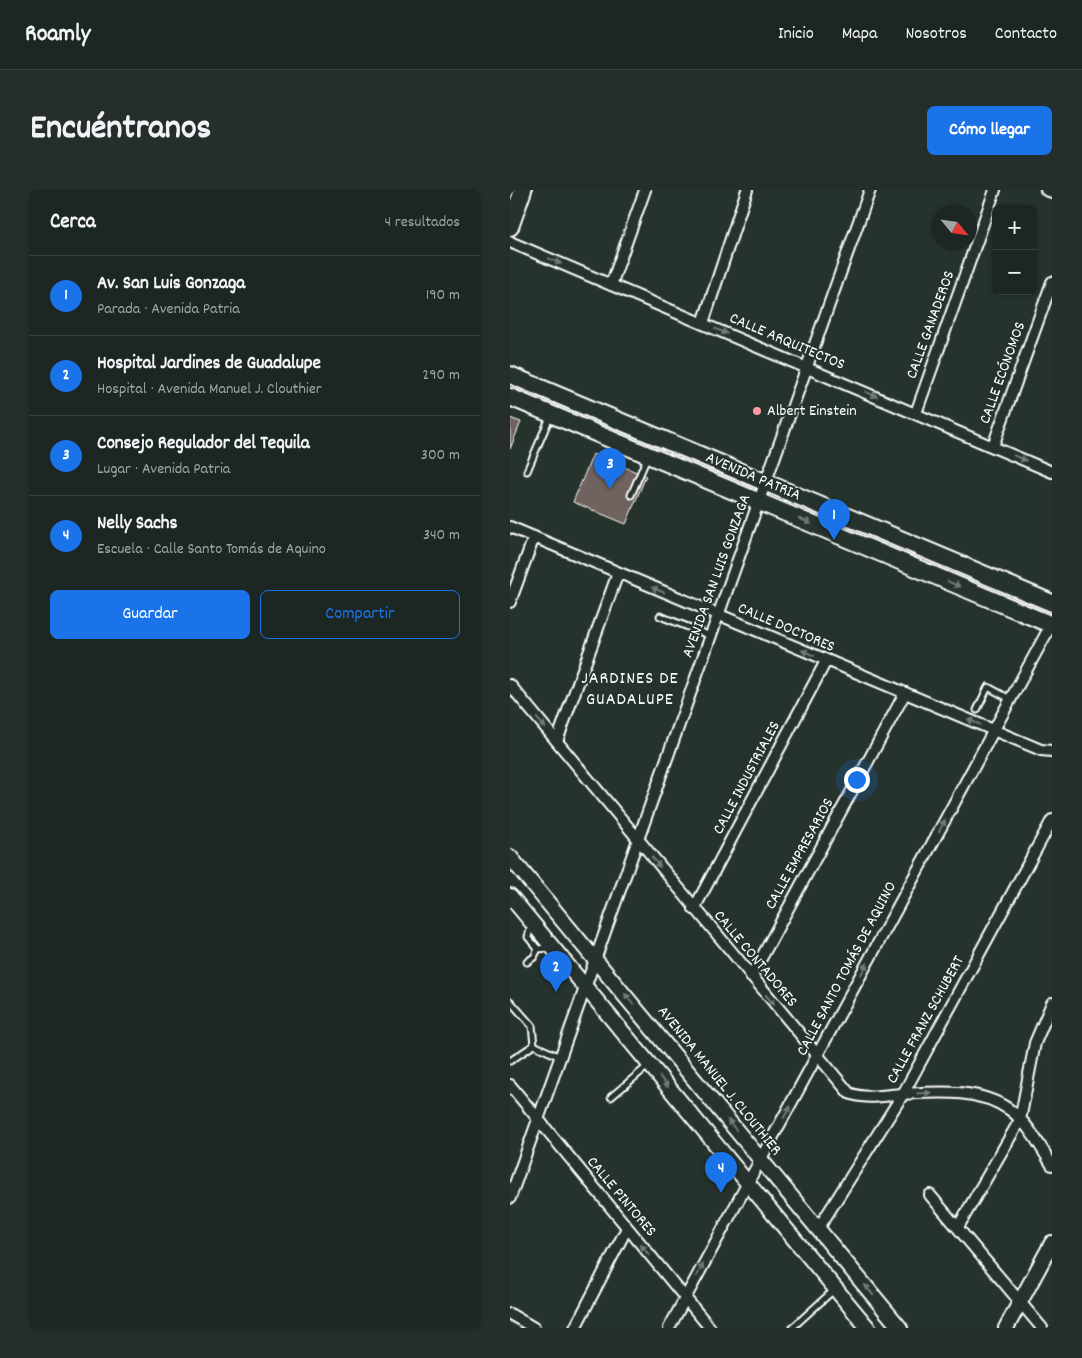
<!DOCTYPE html>
<html lang="es">
<head>
<meta charset="utf-8">
<style>
  body { margin:0; font-family:Dekko,sans-serif; background:#252e2a; color:#f1f3f6 }
  .controls { position:absolute; right:15px; top:15px; display:grid; overflow:hidden; border-radius:8px; box-shadow:0 1px 4px #0004 }
  .controls button { width:45px; height:45px; display:grid; place-items:center; padding:0; border:0; border-bottom:1px solid #3a4340; background:#1c2622; color:#f1f3f6; font:25px sans-serif }
  .compass { position:absolute; left:422px; top:15px; width:45px; height:45px; border-radius:50%; background:#1c2622; box-shadow:0 1px 4px #0004; rotate:119deg }
  .you { position:absolute; left:346px; top:589px; width:18px; height:18px; margin:-12px; border:4px solid #fff; border-radius:50%; background:#1a73e8; box-shadow:0 0 0 8px #1a73e833 }
  .badge { display:grid; place-items:center; width:32px; height:32px; border-radius:50%; background:#1a73e8; color:#fff; font-size:16px; font-weight:700 }
  .pin { position:absolute; translate:-50% -41px; filter:drop-shadow(0 1px 2px #0008) }
  .pin::after { content:''; position:absolute; top:26px; width:18px; height:15px; background:inherit; clip-path:polygon(0 0,100% 0,50% 100%) }
  .list { margin:0; padding:0; list-style:none }
  h2 { display:flex; justify-content:space-between; align-items:center; height:65px; margin:0; padding:0 20px; font-size:21px }
  h2 small { font-size:16px; font-weight:400; color:#a0a5a5 }
  .list li { display:grid; grid-template-columns:32px 1fr auto; gap:15px; align-items:center; box-sizing:border-box; height:80px; padding:0 20px; border-top:1px solid #3a4340 }
  .list b { display:block; font-size:19px; white-space:nowrap }
  .list p { margin:0; font-size:16px; white-space:nowrap; color:#a0a5a5 }
  .list em { font-size:16px; font-style:normal; color:#a0a5a5 }
  .actions { display:flex; gap:10px; padding:15px 20px }
  .actions a { flex:1; padding:11px 0; border:1px solid #1a73e8; border-radius:8px; text-align:center; font-size:18px; color:#1a73e8 }
  .actions .main { background:#1a73e8; color:#fff }
  .map { position:relative; flex:none; width:542px; height:1138px; overflow:hidden; border-radius:8px }
  header { display:flex; align-items:center; gap:30px; box-sizing:border-box; height:70px; padding:0 25px; background:#1c2622; border-bottom:1px solid #3a4340 }
  header strong { font-size:24px }
  nav { display:flex; gap:28px; margin-inline-start:auto; font-size:18px }
  .intro { display:flex; align-items:center; justify-content:space-between; box-sizing:border-box; height:120px; padding:0 30px }
  h1 { margin:0; font-size:35px }
  .button { padding:12px 22px; border-radius:8px; background:#1a73e8; color:#fff; font-size:18px; font-weight:700 }
  main { display:flex; gap:30px; padding:0 30px }
  aside { flex:1; background:#1c2622; border-radius:8px; box-shadow:0 1px 4px #0004 }
  .map>svg:first-child { display:block }
</style>
</head>
<body>
<header>
<strong>Roamly</strong>
<nav><a>Inicio</a><a>Mapa</a><a>Nosotros</a><a>Contacto</a></nav>
</header>
<div class="intro"><h1>Encuéntranos</h1><a class="button">Cómo llegar</a></div>
<main>
<aside>
<h2>Cerca<small>4 resultados</small></h2>
<ul class="list">
<li><span class="badge">1</span><div><b>Av. San Luis Gonzaga</b><p>Parada · Avenida Patria</p></div><em>190 m</em></li>
<li><span class="badge">2</span><div><b>Hospital Jardines de Guadalupe</b><p>Hospital · Avenida Manuel J. Clouthier</p></div><em>290 m</em></li>
<li><span class="badge">3</span><div><b>Consejo Regulador del Tequila</b><p>Lugar · Avenida Patria</p></div><em>300 m</em></li>
<li><span class="badge">4</span><div><b>Nelly Sachs</b><p>Escuela · Calle Santo Tomás de Aquino</p></div><em>340 m</em></li>
</ul>
<div class="actions"><a class="main">Guardar</a><a>Compartir</a></div>
</aside>
<div class="map">
<svg width="542" height="1138" viewBox="0 0 542 1138">
  <rect width="100%" height="100%" fill="#26332d"/>
  <filter id="ink" filterUnits="userSpaceOnUse"><feTurbulence type="fractalNoise" baseFrequency=".02" numOctaves="2"/><feDisplacementMap in="SourceGraphic" scale="10" xChannelSelector="R" yChannelSelector="G"/><feConvolveMatrix kernelMatrix="1 2 1 2 8 2 1 2 1" color-interpolation-filters="sRGB"/></filter>
  <g filter="url(#ink)">
    <g fill="#70635e" stroke="#fff">
      <path d="M0 228 11 232 0 259Z"/>
      <path d="M83 264 136 286 116 334 63 312Z"/>
    </g>
    <g fill="none" stroke-linecap="round" stroke-linejoin="round">
      <g stroke="#fff" stroke-width="9">
        <g id="lane">
          <path d="M17 281 40 227"/>
          <path d="M121 305 137 268"/>
          <path d="M150 426 201 446"/>
          <path d="M467 520 478 497 500 509"/>
          <path d="M21 736 18 747 28 759 40 758"/>
          <path d="M17 772 24 767 28 759"/>
          <path d="M0 811 22 836 24 855"/>
          <path d="M0 871 24 855 50 867"/>
          <path d="M101 907 139 875"/>
          <path d="M282 1138 325 1099"/>
        </g>
      </g>
      <g stroke="#fff" stroke-width="14">
        <g id="street">
          <path d="M536 0 542 2"/>
          <path d="M0 52 542 282"/>
          <path d="M101 95 135 0"/>
          <path d="M193 133 237 0"/>
          <path d="M406 223 485 0"/>
          <path d="M483 256 542 92"/>
          <path d="M0 337 531 560 542 561"/>
          <path d="M0 412 24 347"/>
          <path d="M0 495 339 903C356 910 375 905 392 904 428 902 469 898 500 920 518 933 530 956 542 975"/>
          <path d="M47 551 108 383"/>
          <path d="M184 719 316 471"/>
          <path d="M241 787 395 503"/>
          <path d="M0 895 200 1138"/>
          <path d="M420 1005 532 1138"/>
          <path d="M0 1008 360 0"/>
          <path d="M448 1037 510 930 525 853 542 813"/>
          <path d="M308 1039 393 904 542 630"/>
          <path d="M0 1124 24 1138"/>
          <path d="M65 1138 117 1038"/>
          <path d="M159 1138 542 433"/>
        </g>
      </g>
      <g stroke="#fff" stroke-width="18">
        <g id="secondary">
          <path d="M0 667 390 1138"/>
          <path d="M0 706 358 1138"/>
          <path d="M496 1138 542 1053"/>
        </g>
      </g>
      <g stroke="#fff" stroke-width="20">
        <g id="primary">
          <path d="M0 37 13 0"/>
          <path d="M0 185 542 413"/>
          <path d="M0 207 542 435"/>
        </g>
      </g>
      <use href="#lane" stroke="#26332d" stroke-width="5"/>
      <use href="#street" stroke="#26332d" stroke-width="10"/>
      <use href="#secondary" stroke="#26332d" stroke-width="14"/>
      <use href="#primary" stroke="#26332d" stroke-width="16"/>
    </g>
    <defs><path id="oneway-solid" d="M-6-.8H1V-3.2L6.5 0L1 3.2V.8H-6Z" transform="scale(1.25)"/></defs>
    <g fill="#727a76">
      <use href="#oneway-solid" transform="translate(45 71) rotate(23)"/>
      <use href="#oneway-solid" transform="translate(211 141) rotate(23)"/>
      <use href="#oneway-solid" transform="translate(361 204) rotate(23)"/>
      <use href="#oneway-solid" transform="translate(510 268) rotate(23)"/>
      <use href="#oneway-solid" transform="translate(295 331) rotate(23)"/>
      <use href="#oneway-solid" transform="translate(444 394) rotate(23)"/>
      <use href="#oneway-solid" transform="translate(148 400) rotate(-157)"/>
      <use href="#oneway-solid" transform="translate(298 463) rotate(-157)"/>
      <use href="#oneway-solid" transform="translate(464 532) rotate(-157)"/>
      <use href="#oneway-solid" transform="translate(31 533) rotate(49)"/>
      <use href="#oneway-solid" transform="translate(432 636) rotate(-62)"/>
      <use href="#oneway-solid" transform="translate(146 672) rotate(51)"/>
      <use href="#oneway-solid" transform="translate(354 779) rotate(-62)"/>
      <use href="#oneway-solid" transform="translate(119 809) rotate(-129)"/>
      <use href="#oneway-solid" transform="translate(260 810) rotate(50)"/>
      <use href="#oneway-solid" transform="translate(154 892) rotate(50)"/>
      <use href="#oneway-solid" transform="translate(414 903) rotate(-3)"/>
      <use href="#oneway-solid" transform="translate(277 922) rotate(-61)"/>
      <use href="#oneway-solid" transform="translate(222 935) rotate(-129)"/>
      <use href="#oneway-solid" transform="translate(135 1060) rotate(-130)"/>
      <use href="#oneway-solid" transform="translate(190 1080) rotate(-61)"/>
      <use href="#oneway-solid" transform="translate(359 1100) rotate(-130)"/>
    </g>
  </g>
  <circle fill="#ff9aa2" stroke="#26332d" stroke-width="2" cx="247" cy="221" r="5"/>
  <g text-anchor="middle" dominant-baseline="central" stroke-width="4" stroke-linejoin="round" paint-order="stroke">
    <g font-size="16" fill="#fff" stroke="#26332d">
      <text transform="translate(421 135) rotate(-70)">CALLE GANADEROS</text>
      <text transform="translate(277 152) rotate(23)">CALLE ARQUITECTOS</text>
      <text transform="translate(493 183) rotate(-70)">CALLE ECÓNOMOS</text>
      <text transform="translate(243 287) rotate(23)">AVENIDA PATRIA</text>
      <text transform="translate(207 386) rotate(-70)">AVENIDA SAN LUIS GONZAGA</text>
      <text transform="translate(276 438) rotate(23)">CALLE DOCTORES</text>
      <text transform="translate(237 588) rotate(-62)">CALLE INDUSTRIALES</text>
      <text transform="translate(290 664) rotate(-61)">CALLE EMPRESARIOS</text>
      <text transform="translate(245 769) rotate(50)">CALLE CONTADORES</text>
      <text transform="translate(337 779) rotate(-62)">CALLE SANTO TOMÁS DE AQUINO</text>
      <text transform="translate(416 830) rotate(-61)">CALLE FRANZ SCHUBERT</text>
      <text transform="translate(209 891) rotate(51)">AVENIDA MANUEL J. CLOUTHIER</text>
      <text transform="translate(111 1007) rotate(50)">CALLE PINTORES</text>
    </g>
    <g font-size="16" fill="#fff" stroke="#26332d" text-anchor="start">
      <text x="257" y="221">Albert Einstein</text>
    </g>
    <g font-size="18" letter-spacing="1" fill="#fff" stroke="#26332d">
      <text x="120" y="489">JARDINES DE<tspan x="120" dy="21">GUADALUPE</tspan></text>
    </g>
  </g>
</svg>
<div class="controls">
<button>+</button>
<button>−</button>
</div>
<svg class="compass" viewBox="-18 -18 36 36"><path d="M0-13l5 13h-10z" fill="#e53935"/><path d="M0 13l5-13h-10z" fill="#a0a5a5"/></svg>
<div class="you"></div>
<div class="pin badge" style="left:324px;top:350px">1</div>
<div class="pin badge" style="left:46px;top:802px">2</div>
<div class="pin badge" style="left:100px;top:299px">3</div>
<div class="pin badge" style="left:211px;top:1003px">4</div>
</div>
</main>
</body>
</html>
